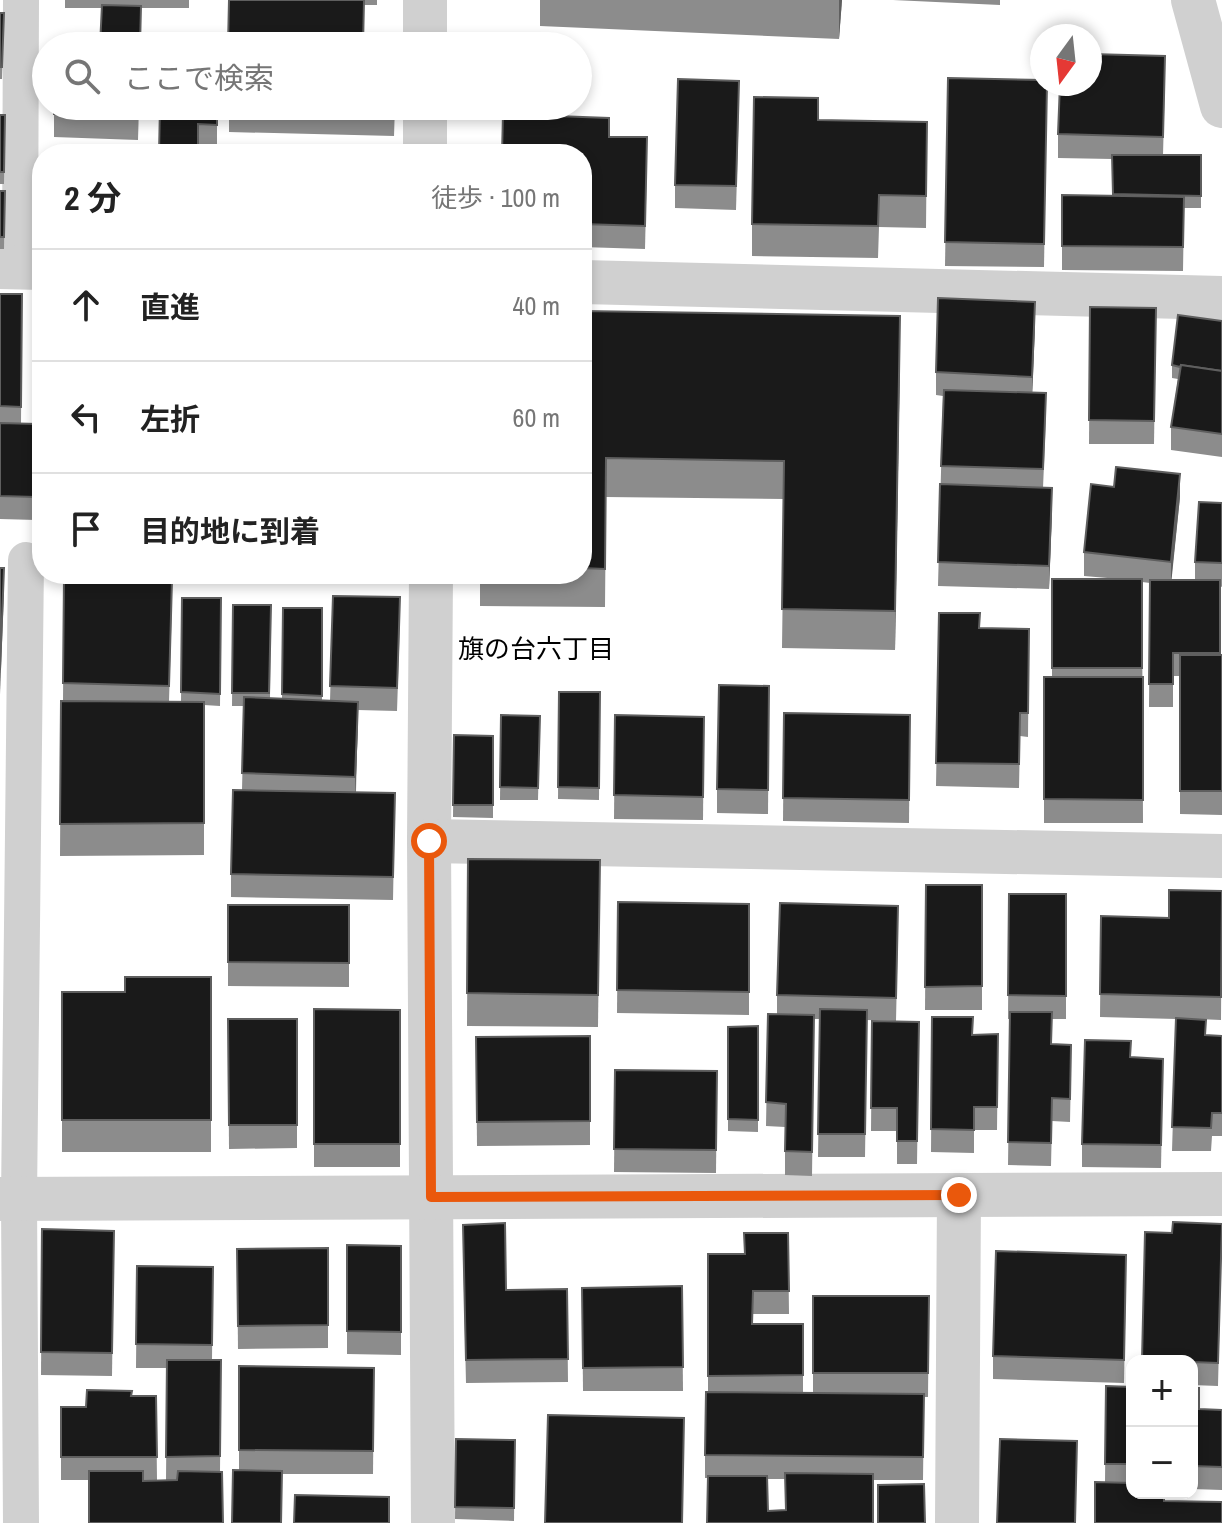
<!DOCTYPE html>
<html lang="ja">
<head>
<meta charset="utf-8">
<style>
  body { margin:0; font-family:"Archivo Narrow","Noto Sans JP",sans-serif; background:#f2f2f2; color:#222 }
  .controls { position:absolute; right:24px; bottom:24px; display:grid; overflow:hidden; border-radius:16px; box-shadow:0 4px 12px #0003 }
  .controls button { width:72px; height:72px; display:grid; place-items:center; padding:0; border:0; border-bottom:2px solid #e0e0e0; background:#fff; color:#222; font:40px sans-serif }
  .compass { position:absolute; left:1030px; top:24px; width:72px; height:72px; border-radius:50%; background:#fff; box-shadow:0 4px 12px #0003; rotate:195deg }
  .stop { position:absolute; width:24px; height:24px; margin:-18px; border:6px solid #ea580c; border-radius:50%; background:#fff }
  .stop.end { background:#ea580c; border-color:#fff; box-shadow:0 2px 8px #0008 }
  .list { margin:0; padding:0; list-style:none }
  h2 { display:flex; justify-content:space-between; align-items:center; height:104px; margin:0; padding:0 32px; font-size:34px }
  h2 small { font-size:26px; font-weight:400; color:#767676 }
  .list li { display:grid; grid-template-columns:52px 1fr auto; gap:24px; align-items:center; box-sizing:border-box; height:112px; padding:0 32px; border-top:2px solid #e0e0e0 }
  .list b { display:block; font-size:30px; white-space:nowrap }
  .list em { font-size:26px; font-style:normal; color:#767676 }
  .icon { flex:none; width:44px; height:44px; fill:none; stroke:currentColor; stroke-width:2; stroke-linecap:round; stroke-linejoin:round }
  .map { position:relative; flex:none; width:1222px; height:1523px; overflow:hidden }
  .search { position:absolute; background:#fff; box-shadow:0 4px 12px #0003; left:32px; top:32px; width:560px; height:88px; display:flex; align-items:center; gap:20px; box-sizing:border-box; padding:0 28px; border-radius:44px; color:#767676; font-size:30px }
  .panel { position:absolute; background:#fff; box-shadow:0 4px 12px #0003; left:32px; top:144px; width:560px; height:440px; border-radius:32px }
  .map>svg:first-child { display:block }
</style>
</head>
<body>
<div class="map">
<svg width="1222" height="1523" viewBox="0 0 1222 1523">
  <rect width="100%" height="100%" fill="#fff"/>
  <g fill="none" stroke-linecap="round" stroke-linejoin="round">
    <g stroke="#d0d0d0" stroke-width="36">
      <path d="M20 267 21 0"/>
      <path d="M21 1523 19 1199 26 560"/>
    </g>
    <g stroke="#d0d0d0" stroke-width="44">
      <path d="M425 0V46"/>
      <path d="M1193 0 1222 106"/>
      <path d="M425 106V154"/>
      <path d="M0 267 42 268"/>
      <path d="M582 282 1222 298"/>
      <path d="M431 574 429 841 433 1523"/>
      <path d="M429 841 1222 856"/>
      <path d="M0 1199 1222 1194"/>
      <path d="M957 1523 959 1195"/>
    </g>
  </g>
  <g fill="#8c8c8c" fill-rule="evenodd">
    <rect x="65" y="0" width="124" height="8"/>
    <rect x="228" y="0" width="149" height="5"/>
    <path d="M540 0H842L839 39 540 26Z"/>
    <path d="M893 0H1000V5Z"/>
    <path d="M0 13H4L2 79H0Z"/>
    <path d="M948 78 1047 84 1044 267 945 266Z"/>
    <path d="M1165 79 1163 155H1201V208H1184L1183 271 1062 270V195L1113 196 1112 159 1058 158V134Z"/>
    <path d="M739 104 736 210 675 208V185Z"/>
    <path d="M54 106H139L138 140 54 137Z"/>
    <path d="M217 106V148L198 147 159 154Z"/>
    <path d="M229 106H395L394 136 229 132Z"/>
    <path d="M0 115H5L4 184H0Z"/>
    <path d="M818 120 927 122 926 228 879 227 878 258 752 256V224Z"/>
    <path d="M609 137 647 161 645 249 582 247V154Z"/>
    <path d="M0 191H5L4 249H0Z"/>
    <path d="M0 294H22L21 424H37L36 520 0 519Z"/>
    <path d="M1090 307 1156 308 1154 444H1089Z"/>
    <path d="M582 311 900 355 895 650 782 648 784 499 606 497 605 607 480 606V574H582Z"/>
    <path d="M1222 321V457L1171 450V427L1178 379 1172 378V365Z"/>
    <path d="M1035 325 1032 393 1046 416 1043 488 1052 511 1049 589 938 586 943 396 936 395V372Z"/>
    <path d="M1180 497 1171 580H1195V562L1222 503V587L1220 586V655H1222V815L1180 814V676H1173V707H1149L1150 583 1142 582 1143 823H1044V677H1052V579H1119L1084 576V552Z"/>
    <path d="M64 578 172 604 169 701 181 702 182 598H221L220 706 204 705V855L60 856 61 701H63Z"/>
    <path d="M333 596 400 621 397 711 358 710 356 792 395 793 393 900 231 897V874L242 790 244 706H232L233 605H271L270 698 282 699 283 608H322V700L330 701Z"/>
    <path d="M939 613 980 628 1029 629 1028 737 1020 736 1019 788 936 786Z"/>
    <path d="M769 686 768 814 717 813V789Z"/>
    <path d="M559 692H600L599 800 558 799Z"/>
    <path d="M784 713 910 715 909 823 783 821Z"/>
    <path d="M501 715 540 716 538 800H500Z"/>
    <path d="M615 715 704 717 703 820 614 819Z"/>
    <path d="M454 735 493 736V818L453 817Z"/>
    <path d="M468 859 600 860 598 1027 467 1026Z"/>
    <path d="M926 885H982V1010H925Z"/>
    <path d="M1222 891 1221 1020 1198 1019 1206 1035 1222 1036V1136H1212L1211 1151H1172L1176 1019 1100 1017 1101 916 1169 918Z"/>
    <path d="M1009 894H1066V1019H1052V1044L1071 1068 1070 1122 1052 1121 1051 1166 1008 1165 1010 1019H1008Z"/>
    <path d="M618 902 749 904V1015L617 1013Z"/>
    <path d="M228 905H349V987L228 986Z"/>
    <path d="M898 929 896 1021 867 1020 865 1157H818L820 1019H814L812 1176 785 1175V1127L766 1126 768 1014H777V995Z"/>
    <path d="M211 977V1152H62V992H125Z"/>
    <path d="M314 1009 400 1010V1167H314Z"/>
    <path d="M932 1017 973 1035 998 1034 997 1130H974V1153L931 1152Z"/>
    <path d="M228 1019H297V1148L229 1149Z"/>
    <path d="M872 1021 919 1022 917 1164H897V1131H871Z"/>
    <path d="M758 1026V1132L728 1131V1027Z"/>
    <path d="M590 1036V1145L477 1146 476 1037Z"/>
    <path d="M1131 1057 1163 1059 1161 1168 1082 1167V1144Z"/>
    <path d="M615 1070 717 1071 716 1173 614 1172Z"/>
    <path d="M1222 1224 1218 1386 1192 1385V1361H1142L1145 1232 1172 1233Z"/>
    <path d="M42 1229 114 1231 112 1376 41 1375Z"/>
    <path d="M788 1233 789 1314H753V1324H803V1393H813V1296H929L928 1397H924L923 1480H873V1523H707L708 1478H705V1455L708 1392V1254H744ZM767 1479H785V1510L768 1511Z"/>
    <path d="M347 1245 401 1246V1355L347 1354Z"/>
    <path d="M328 1248V1348L238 1349 237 1249Z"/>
    <path d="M463 1248 506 1290 567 1289 568 1382 466 1383Z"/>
    <path d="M137 1266 213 1267 212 1360H221L220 1471 223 1523 89 1480H61V1407H86L132 1396H156L157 1480H177H166L167 1368H136Z"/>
    <path d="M1126 1278 1124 1383 993 1379V1356Z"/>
    <path d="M682 1286 683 1391H583L582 1288Z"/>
    <path d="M239 1366 374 1368 373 1474H282L239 1470Z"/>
    <path d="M1106 1386 1132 1387V1493H1164V1501L1222 1502V1523H1095V1482H1105Z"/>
    <path d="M1192 1388 1199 1409 1222 1410V1490L1192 1489Z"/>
    <path d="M456 1439 515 1440 514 1521 455 1519Z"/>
  </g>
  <g fill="#5f5f5f">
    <path d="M839 0H842L839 39Z"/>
    <path d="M1035 302V325L1032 400V377Z"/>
    <path d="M900 316V355L895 650V611Z"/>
    <path d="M1180 474V497L1171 585V562Z"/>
    <path d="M1052 488V511L1049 589V566Z"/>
    <path d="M4 568V591L0 694V670Z"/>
    <path d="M358 702V725L355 801V777Z"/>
  </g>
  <g fill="#1a1a1a" stroke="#5f5f5f" stroke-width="2">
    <path d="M229 0H364L363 46H228Z"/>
    <path d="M102 5 141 6 140 46H100Z"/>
    <path d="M0 13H4L2 67H0Z"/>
    <path d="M1090 54 1165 56 1163 137 1058 134 1060 84H1090Z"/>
    <path d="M948 78 1042 80V84H1047L1044 244 945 242Z"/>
    <path d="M678 79 739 81 736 186 675 185Z"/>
    <path d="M754 97 818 98V120L927 122 926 196 879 195 878 226 752 224Z"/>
    <path d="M54 106H139L138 116 54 114Z"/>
    <path d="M160 106H217V125L198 124V154H159Z"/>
    <path d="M229 106H394V112L229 109Z"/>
    <path d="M503 114 609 118V137H647L645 226 582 224V154H502Z"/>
    <path d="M0 115H5L4 172H0Z"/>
    <path d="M229 149 387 150V154H229Z"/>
    <path d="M47 153 83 154H46Z"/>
    <path d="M1112 155H1201V196L1113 194Z"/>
    <path d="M0 191H5L4 237H0Z"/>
    <path d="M1062 195 1184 197 1183 247 1062 246Z"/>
    <path d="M0 294H22L21 407 0 406Z"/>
    <path d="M938 298 1035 302 1032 377 936 372Z"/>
    <path d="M1090 307 1156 308 1154 421 1089 420Z"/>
    <path d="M582 311 900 316 895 611 782 609 784 461 606 458 605 569 582 568Z"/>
    <path d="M1178 315 1222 321V371L1181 365 1180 367 1172 365Z"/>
    <path d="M1181 365 1222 371V434L1171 427Z"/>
    <path d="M944 390 1046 393 1043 469 941 466Z"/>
    <path d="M0 423 37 424 36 497 0 496Z"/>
    <path d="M1116 467 1180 474 1171 562 1084 552 1091 484 1114 487Z"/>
    <path d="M940 484 1052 488 1049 566 938 562Z"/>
    <path d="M1199 502 1222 503V563L1195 562Z"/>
    <path d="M0 568H4L0 670Z"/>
    <path d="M64 578 172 580 169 686 63 683Z"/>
    <rect x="1052" y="579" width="90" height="89"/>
    <path d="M1150 580H1220V653H1173V684H1149Z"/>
    <path d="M333 596 400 597 397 688 330 686Z"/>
    <path d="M182 598H221L220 694 181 692Z"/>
    <path d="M233 605H271L269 693H232Z"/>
    <path d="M283 608H322V696L282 694Z"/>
    <path d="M939 613H980L979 628 1029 629 1028 713H1020L1019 764 936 763Z"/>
    <rect x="1180" y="655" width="42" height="136"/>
    <path d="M1044 677H1143V800L1044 799Z"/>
    <path d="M719 685 769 686 768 790 717 789Z"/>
    <path d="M559 692H600L599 788 558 787Z"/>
    <path d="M244 697 358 702 355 777 242 773Z"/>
    <path d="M61 701 204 702V823L60 824Z"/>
    <path d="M784 713 910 715 909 800 783 798Z"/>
    <path d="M501 715 540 716 538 788 500 787Z"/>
    <path d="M615 715 704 717 703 797 614 795Z"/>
    <path d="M454 735 493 736V805H453Z"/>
    <path d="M233 790 395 793 393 877 231 874Z"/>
    <path d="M468 859 600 860 598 995 467 993Z"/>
    <path d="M926 885H982V986L925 987Z"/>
    <path d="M1169 890 1222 891 1221 997 1100 994 1101 916 1169 918Z"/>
    <path d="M1009 894H1066V996L1008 995Z"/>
    <path d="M618 902 749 904V992L617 990Z"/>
    <path d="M780 903 898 906 896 998 777 995Z"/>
    <path d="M228 905H349V963L228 962Z"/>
    <path d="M125 977H211V1120H62V992H125Z"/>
    <path d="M314 1009 400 1010V1144H314Z"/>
    <path d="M820 1009 867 1010 865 1134H818Z"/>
    <path d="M1010 1012H1052L1051 1044 1071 1045 1070 1099 1052 1098 1051 1143 1008 1142Z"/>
    <path d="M768 1014 814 1015 812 1152 785 1151 786 1104 766 1102Z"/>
    <path d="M932 1017H973L972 1035 998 1034 997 1107H974V1130L931 1129Z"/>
    <path d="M1176 1018 1206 1020 1205 1035 1222 1036V1113H1212L1211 1128 1172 1127Z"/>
    <path d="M228 1019H297V1125H229Z"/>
    <path d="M872 1021 919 1022 917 1141H897V1108H871Z"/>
    <path d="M758 1026V1120L728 1119V1027Z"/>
    <path d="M590 1036V1121L477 1122 476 1037Z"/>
    <path d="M1085 1040 1131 1041 1130 1057 1163 1059 1161 1145 1082 1144Z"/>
    <path d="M615 1070 717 1071 716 1150 614 1149Z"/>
    <path d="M1173 1222 1222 1224 1218 1363 1192 1362V1361L1142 1360 1145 1232 1172 1233Z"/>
    <path d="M505 1223 506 1290 567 1289 568 1359 466 1360 463 1225Z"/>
    <path d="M42 1229 114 1231 112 1353 41 1352Z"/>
    <path d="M744 1233H788L789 1291H753L752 1324H803V1375L708 1376V1254H745Z"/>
    <path d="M347 1245 401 1246V1332L347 1331Z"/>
    <path d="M328 1248V1325L238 1326 237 1249Z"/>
    <path d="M996 1251 1126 1255 1124 1360 993 1356Z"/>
    <path d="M137 1266 213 1267 212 1345 136 1344Z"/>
    <path d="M682 1286 683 1367 583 1368 582 1288Z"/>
    <path d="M813 1296H929L928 1373H813Z"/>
    <path d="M167 1360H221L220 1456 166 1457Z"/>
    <path d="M239 1366 374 1368 373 1451 239 1450Z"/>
    <path d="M1106 1386 1132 1387V1464H1105Z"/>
    <path d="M1192 1388H1199V1409L1222 1410V1467L1192 1466Z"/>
    <path d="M87 1390 132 1391 131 1396H156L157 1457H61V1407H86Z"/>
    <path d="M706 1392 924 1394 923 1457 705 1455Z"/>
    <path d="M548 1415 684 1418 682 1523H545Z"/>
    <path d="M456 1439 515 1440 514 1508 455 1507Z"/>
    <path d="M1000 1439 1077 1441 1075 1523H997Z"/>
    <path d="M233 1470 282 1471 281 1523H232Z"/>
    <path d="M89 1471H143V1481L177 1480 178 1471 222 1472 223 1523H89Z"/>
    <path d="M785 1473 873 1474V1523H707L708 1476H767L768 1511 786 1510Z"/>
    <path d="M1095 1482 1132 1483V1493H1164V1501L1222 1502V1523H1095Z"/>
    <path d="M924 1484 925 1523H878V1485Z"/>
    <path d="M295 1495 389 1497V1523H294Z"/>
  </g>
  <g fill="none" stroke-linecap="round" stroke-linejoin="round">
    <path stroke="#ea580c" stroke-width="10" d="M429 841 431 1197 959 1195"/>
  </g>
  <g text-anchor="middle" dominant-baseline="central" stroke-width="8" stroke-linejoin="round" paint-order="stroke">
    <g font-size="26" fill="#000" stroke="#fff">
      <text x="536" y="648">旗の台六丁目</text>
    </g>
  </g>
</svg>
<div class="controls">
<button>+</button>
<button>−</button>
</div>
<svg class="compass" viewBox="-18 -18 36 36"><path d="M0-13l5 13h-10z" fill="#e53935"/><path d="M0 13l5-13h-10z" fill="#767676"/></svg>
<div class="stop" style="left:429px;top:841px"></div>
<div class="stop end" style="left:959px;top:1195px"></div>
<div class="search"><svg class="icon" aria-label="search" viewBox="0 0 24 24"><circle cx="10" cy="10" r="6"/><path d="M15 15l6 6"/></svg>ここで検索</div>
<section class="panel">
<h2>2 分<small>徒歩 · 100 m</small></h2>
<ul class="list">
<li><svg class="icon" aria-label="ahead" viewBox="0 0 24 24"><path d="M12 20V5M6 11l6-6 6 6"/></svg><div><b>直進</b></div><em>40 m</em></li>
<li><svg class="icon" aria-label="left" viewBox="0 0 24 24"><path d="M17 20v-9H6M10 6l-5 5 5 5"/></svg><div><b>左折</b></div><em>60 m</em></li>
<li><svg class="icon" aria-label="arrive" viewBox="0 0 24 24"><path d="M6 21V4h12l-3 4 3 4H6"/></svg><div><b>目的地に到着</b></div></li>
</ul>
</section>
</div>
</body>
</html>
